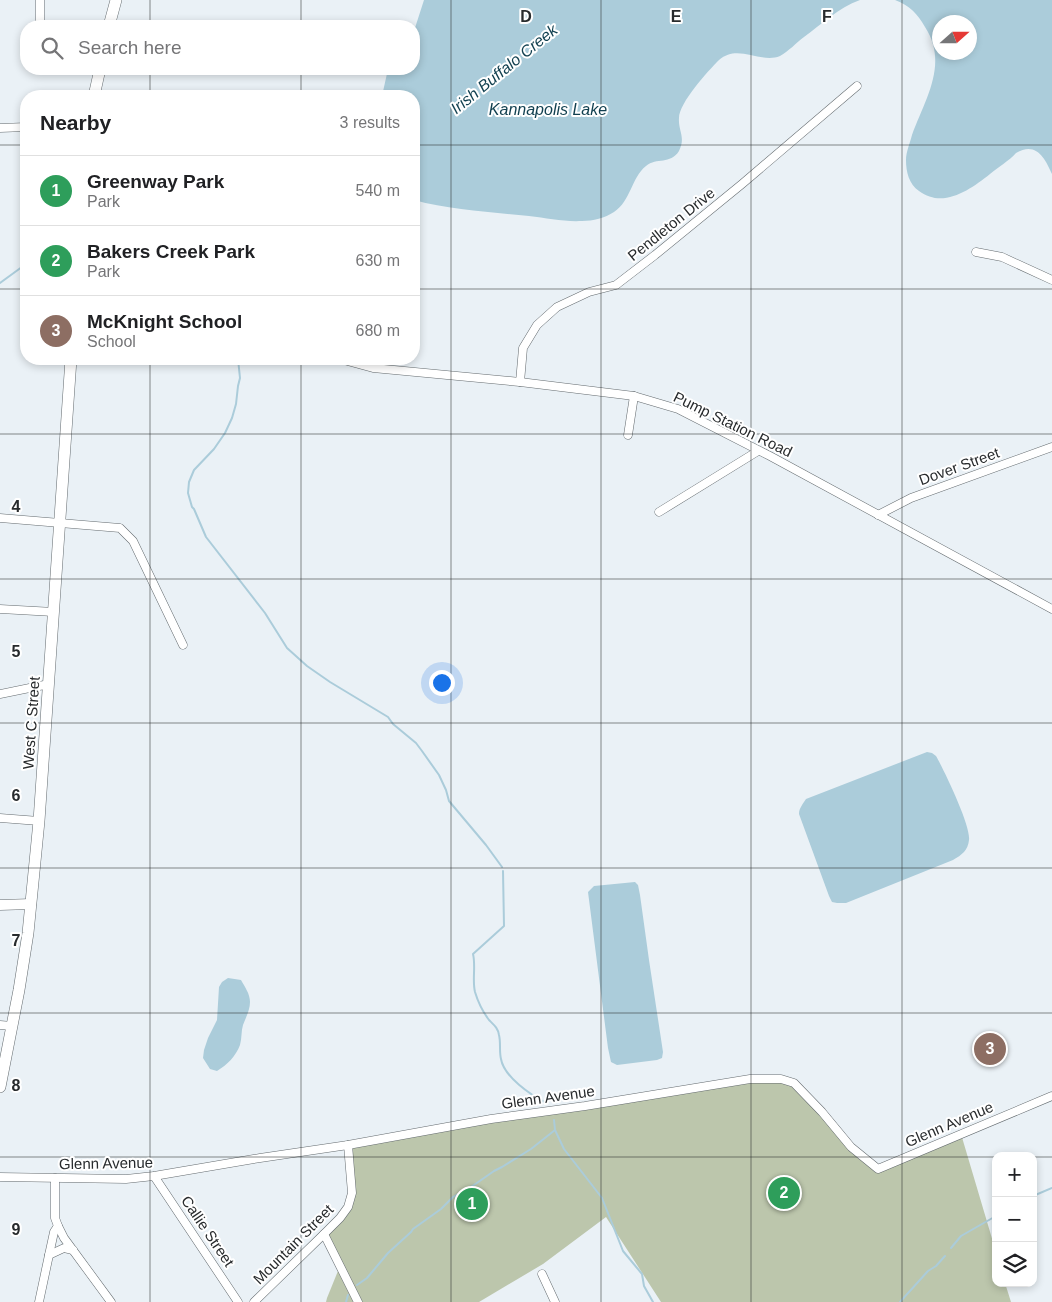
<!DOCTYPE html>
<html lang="en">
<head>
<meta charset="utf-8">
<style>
  body { margin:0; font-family:Helvetica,sans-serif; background:#f6f6f6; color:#202124 }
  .controls { position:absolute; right:15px; bottom:15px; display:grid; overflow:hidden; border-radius:10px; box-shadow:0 2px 8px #0003 }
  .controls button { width:45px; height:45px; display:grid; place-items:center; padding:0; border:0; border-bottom:1px solid #e0e0e0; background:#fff; color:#202124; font:25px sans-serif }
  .compass { position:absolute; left:932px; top:15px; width:45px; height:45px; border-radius:50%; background:#fff; box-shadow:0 2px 8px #0003; rotate:69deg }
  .you { position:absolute; left:441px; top:682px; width:18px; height:18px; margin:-12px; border:4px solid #fff; border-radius:50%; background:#1a73e8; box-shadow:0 0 0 8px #1a73e833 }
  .badge { display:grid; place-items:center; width:32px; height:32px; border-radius:50%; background:#844cc3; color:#fff; font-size:16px; font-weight:700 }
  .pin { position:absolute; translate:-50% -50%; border:2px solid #fff; box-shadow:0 1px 5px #0006 }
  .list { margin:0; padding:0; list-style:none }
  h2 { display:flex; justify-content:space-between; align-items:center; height:65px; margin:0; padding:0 20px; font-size:21px }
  h2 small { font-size:16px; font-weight:400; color:#757577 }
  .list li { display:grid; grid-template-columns:32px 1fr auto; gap:15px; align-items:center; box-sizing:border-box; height:70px; padding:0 20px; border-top:1px solid #e0e0e0 }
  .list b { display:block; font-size:19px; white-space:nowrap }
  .list p { margin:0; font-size:16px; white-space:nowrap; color:#757577 }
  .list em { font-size:16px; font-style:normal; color:#757577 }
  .icon { flex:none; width:28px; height:28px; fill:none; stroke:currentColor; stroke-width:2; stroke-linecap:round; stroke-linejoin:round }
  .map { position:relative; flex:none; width:1052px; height:1302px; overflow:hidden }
  .search { position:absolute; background:#fff; box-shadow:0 2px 8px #0003; left:20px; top:20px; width:400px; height:55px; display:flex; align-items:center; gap:12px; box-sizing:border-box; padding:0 18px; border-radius:20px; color:#757577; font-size:19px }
  .panel { position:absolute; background:#fff; box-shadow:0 2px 8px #0003; left:20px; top:90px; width:400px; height:275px; border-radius:20px }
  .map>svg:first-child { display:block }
</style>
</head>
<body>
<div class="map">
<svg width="1052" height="1302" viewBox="0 0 1052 1302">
  <rect width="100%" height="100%" fill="#eaf1f6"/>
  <path fill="#bcc6ac" d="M750 1079 794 1083 877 1169 961 1134 996 1252V1283H1005L1011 1302H661L606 1217 543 1264 479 1302H326L327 1298 340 1266 324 1234 342 1215 352 1193 348 1145Z"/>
  <g fill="#abccda" fill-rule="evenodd">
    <path d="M424 0H860C838 8 822 24 804 37 796 43 789 51 780 56 760 64 738 43 719 60 708 71 679 103 679 118 678 131 686 137 679 151 670 165 657 157 646 166 631 178 631 201 614 212 605 218 593 221 582 221 564 222 547 218 529 216 491 212 450 210 414 200V96H382L388 69H414V31Z"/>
    <path d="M895 0H1052V174C1045 158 1036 141 1016 153 1009 161 998 167 990 174 970 190 943 209 919 191 909 184 906 172 906 160 906 152 910 143 912 135 925 99 949 64 925 27 917 13 910 6 895 0ZM970 22V52H940V22Z"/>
    <path d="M927 752 932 753 936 756C944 770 971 826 969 840 968 850 962 855 953 860L846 903H837L832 902 829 896 799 814C799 808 803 804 806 799Z"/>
    <path d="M635 882 638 885 640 895 649 960 663 1052 662 1058 657 1060 617 1065 611 1062 608 1048 588 892 594 886Z"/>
    <path d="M228 978 241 980C245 987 250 994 250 1002 250 1010 246 1017 243 1025 241 1031 242 1038 240 1045 236 1056 227 1065 217 1071L210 1069 203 1058 204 1050 208 1038 217 1020 219 987 222 982Z"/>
  </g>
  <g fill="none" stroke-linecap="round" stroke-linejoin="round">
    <g stroke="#abccda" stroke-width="2">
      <path d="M0 283 26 264"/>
      <path d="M238 359 240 378 238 386 236 404 232 418 225 433 214 449 194 470 189 482 188 493 192 507 194 509 206 537 265 613 287 648 307 666 330 682 388 717 393 724 416 743 422 751 439 775 446 790 449 801 486 845 502 867"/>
      <path d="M503 871 504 926 473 954C476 966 472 980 475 992 478 1002 483 1012 489 1020 494 1025 498 1028 499 1035 501 1043 499 1051 501 1059 504 1077 531 1095 546 1103"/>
      <path d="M554 1120 555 1130 564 1149 602 1198 623 1251 642 1274 644 1286 653 1302"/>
      <path d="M1033 1196 1052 1188"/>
      <path d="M951 1248 961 1236 996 1216"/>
      <path d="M357 1285 367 1278 388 1253 411 1232 413 1229 441 1209 453 1197 474 1185 494 1171 502 1167 531 1149 555 1130"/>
      <path d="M346 1302 348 1295"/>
      <path d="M900 1302 928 1271 936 1266 945 1256"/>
    </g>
    <g stroke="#646b6f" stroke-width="9">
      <g id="minor">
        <path d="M40 0V26"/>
        <path d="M0 128 26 127"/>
        <path d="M976 252 1002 257 1052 280"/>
        <path d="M340 359 373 368 520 382 634 396 678 409 770 456 1052 609"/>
        <path d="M520 382 523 348 537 325 557 307 589 292 616 285 655 255 742 184 857 86"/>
        <path d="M628 435 634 396"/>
        <path d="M659 512 758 451"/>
        <path d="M878 515 911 498 1052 447"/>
        <path d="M0 518 120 528 133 541 183 645"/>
        <path d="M0 609 54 612"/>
        <path d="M0 694 49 684"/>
        <path d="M0 818 39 821"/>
        <path d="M0 1025 12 1026"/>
        <path d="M154 1176 238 1302"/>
        <path d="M0 1177 126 1179 154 1176 260 1158 348 1145 491 1119 585 1106 750 1079H781L794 1083 822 1112 851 1147 878 1169 1052 1096"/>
        <path d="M58 1226 64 1238 111 1302"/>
        <path d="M324 1234 358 1302"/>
        <path d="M49 1255 54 1232 58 1226 55 1218V1178"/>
        <path d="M542 1274 555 1302"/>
        <path d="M39 1302 49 1255 64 1248 73 1250"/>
        <path d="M254 1302 324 1234 340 1218 348 1207 352 1193 348 1145"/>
      </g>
    </g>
    <g stroke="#646b6f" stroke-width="11">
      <path id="tertiary" d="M0 905 31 904"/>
    </g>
    <g stroke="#646b6f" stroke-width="12">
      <g id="secondary">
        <path d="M109 26 116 0"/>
        <path d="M94 96 100 69"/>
        <path d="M0 1087 19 990 28 933 39 821 71 359"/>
      </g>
    </g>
    <use href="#minor" stroke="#fff" stroke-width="8"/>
    <use href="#tertiary" stroke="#fff" stroke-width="10"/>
    <use href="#secondary" stroke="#fff" stroke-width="11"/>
  </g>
  <path fill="none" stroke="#282b2d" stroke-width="1" stroke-opacity="0.55" d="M150 0V26M301 0V26M451 0V1302M601 0V1302M751 0V1302M902 0V1302M150 69V96M301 69V96M0 145H26M414 145H1052M0 289H26M414 289H1052M150 359V1302M301 359V1302M0 434H1052M0 579H1052M0 723H1052M0 868H1052M0 1013H1052M0 1157H996M1033 1157H1052"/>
  <g text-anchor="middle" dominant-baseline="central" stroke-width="4" stroke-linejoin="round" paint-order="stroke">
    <g font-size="15" fill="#282b2d" stroke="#fff">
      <text transform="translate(671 224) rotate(-39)">Pendleton Drive</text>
      <text transform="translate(733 424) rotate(26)">Pump Station Road</text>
      <text transform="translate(959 466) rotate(-20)">Dover Street</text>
      <text transform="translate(31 723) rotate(-86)">West C Street</text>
      <text transform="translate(548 1097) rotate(-8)">Glenn Avenue</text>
      <text transform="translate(949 1124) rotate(-23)">Glenn Avenue</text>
      <text transform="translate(106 1163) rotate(-1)">Glenn Avenue</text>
      <text transform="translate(208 1231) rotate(56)">Callie Street</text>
      <text transform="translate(293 1244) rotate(-45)">Mountain Street</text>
    </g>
    <g font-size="16" font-style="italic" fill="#103f4f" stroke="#fff">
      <text transform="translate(504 69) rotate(-39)">Irish Buffalo Creek</text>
      <text x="548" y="109">Kannapolis Lake</text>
    </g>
  </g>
  <g font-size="16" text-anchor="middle" font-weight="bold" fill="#282b2d" stroke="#fff" stroke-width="4" stroke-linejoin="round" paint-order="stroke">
    <text x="526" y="22">D</text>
    <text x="676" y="22">E</text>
    <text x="827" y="22">F</text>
    <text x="16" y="512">4</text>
    <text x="16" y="657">5</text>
    <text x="16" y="801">6</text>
    <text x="16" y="946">7</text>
    <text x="16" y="1091">8</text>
    <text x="16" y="1235">9</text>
  </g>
</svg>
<div class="controls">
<button>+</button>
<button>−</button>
<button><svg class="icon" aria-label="layers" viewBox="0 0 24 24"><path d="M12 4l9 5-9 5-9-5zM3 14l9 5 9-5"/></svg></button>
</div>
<svg class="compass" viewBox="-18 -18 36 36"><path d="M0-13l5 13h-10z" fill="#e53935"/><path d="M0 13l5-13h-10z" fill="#757577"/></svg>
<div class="you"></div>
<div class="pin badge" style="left:472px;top:1204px;background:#2e9e5b">1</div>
<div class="pin badge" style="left:784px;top:1193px;background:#2e9e5b">2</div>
<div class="pin badge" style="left:990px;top:1049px;background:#8d6e63">3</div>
<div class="search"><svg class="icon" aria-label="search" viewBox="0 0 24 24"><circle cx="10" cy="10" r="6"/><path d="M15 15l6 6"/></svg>Search here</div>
<section class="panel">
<h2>Nearby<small>3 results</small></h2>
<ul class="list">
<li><span class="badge" style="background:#2e9e5b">1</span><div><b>Greenway Park</b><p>Park</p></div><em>540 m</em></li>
<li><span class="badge" style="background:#2e9e5b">2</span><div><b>Bakers Creek Park</b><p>Park</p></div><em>630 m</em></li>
<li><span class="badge" style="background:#8d6e63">3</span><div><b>McKnight School</b><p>School</p></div><em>680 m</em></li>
</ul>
</section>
</div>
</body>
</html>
